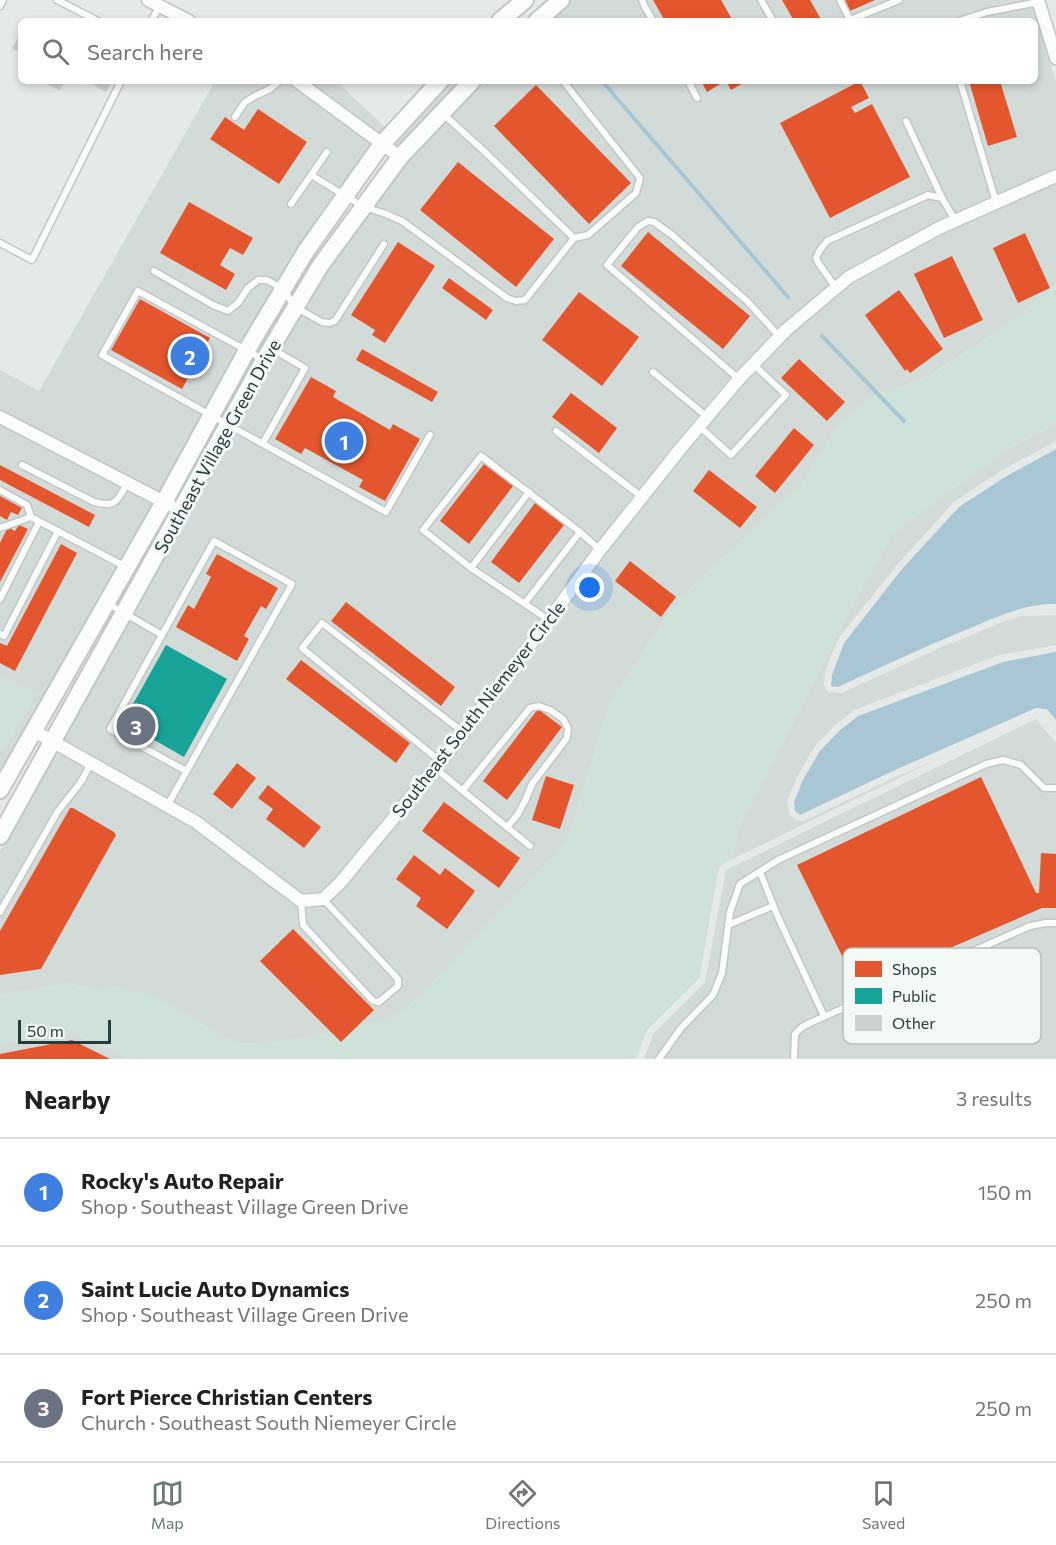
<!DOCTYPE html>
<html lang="en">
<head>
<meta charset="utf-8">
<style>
  body { margin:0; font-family:Commissioner,sans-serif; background:#f2f2f2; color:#202124 }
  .scale { position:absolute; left:18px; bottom:15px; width:93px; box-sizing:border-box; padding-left:6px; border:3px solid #243c3b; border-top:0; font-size:16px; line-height:21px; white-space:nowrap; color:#243c3b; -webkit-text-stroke:4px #f3f9f7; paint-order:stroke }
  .you { position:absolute; left:590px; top:588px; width:21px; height:21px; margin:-15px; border:4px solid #fff; border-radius:50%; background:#1a73e8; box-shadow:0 0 0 9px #1a73e833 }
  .badge { display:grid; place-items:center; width:39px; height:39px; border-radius:50%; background:#687978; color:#fff; font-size:20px; font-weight:700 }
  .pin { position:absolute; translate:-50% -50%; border:3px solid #fff; box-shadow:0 2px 6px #0006 }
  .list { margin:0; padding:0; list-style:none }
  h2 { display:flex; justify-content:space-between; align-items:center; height:78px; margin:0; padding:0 24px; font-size:26px }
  h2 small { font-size:20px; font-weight:400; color:#757577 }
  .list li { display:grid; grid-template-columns:39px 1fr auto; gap:18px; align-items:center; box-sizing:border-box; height:108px; padding:0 24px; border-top:2px solid #e0e0e0 }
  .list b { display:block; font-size:22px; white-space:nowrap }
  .list p { margin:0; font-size:20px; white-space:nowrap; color:#757577 }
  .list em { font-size:20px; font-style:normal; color:#757577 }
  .icon { flex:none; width:33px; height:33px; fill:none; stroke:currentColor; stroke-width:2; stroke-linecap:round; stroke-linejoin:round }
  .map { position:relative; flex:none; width:1056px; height:1059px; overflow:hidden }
  .search { position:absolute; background:#fff; box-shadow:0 3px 9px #0003; left:18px; right:18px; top:18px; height:66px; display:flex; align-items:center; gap:15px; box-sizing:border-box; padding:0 21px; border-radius:9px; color:#757577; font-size:22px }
  .sheet { height:402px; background:#fff }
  nav { display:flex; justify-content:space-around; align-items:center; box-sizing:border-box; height:84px; border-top:2px solid #e0e0e0; background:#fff; font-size:16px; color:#757577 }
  nav a { display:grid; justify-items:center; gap:3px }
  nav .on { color:#687978 }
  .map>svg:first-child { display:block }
</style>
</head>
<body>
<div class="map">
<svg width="1056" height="1059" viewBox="0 0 1056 1059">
  <rect width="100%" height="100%" fill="#e5eae9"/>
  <g fill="#d3dbd9">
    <path d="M572 0H1031L1056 81V169L936 222 845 271 781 325 733 374 675 443 594 546 543 616 452 736 335 878 320 893 302 894 199 816 62 739 277 352 326 270 406 161 482 81H1035V21H548Z"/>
    <path d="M215 81H286L373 145 160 493 0 410V370L39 391Z"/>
    <path d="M308 81H336L387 129 381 135Z"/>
    <path d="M450 81H462L398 148 392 144 397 139 399 140Z"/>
    <path d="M1056 184V284L1010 323 929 376 889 392 878 393 842 420 802 484 677 601 610 703 567 842 411 1005 392 1018 375 1023 322 1034 263 1044 239 1043 214 1032 168 1003 116 987 99 990 78 987 69 983 0 995V851L55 750 192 827 297 906 302 908 325 906 329 904 346 887 464 744 555 625 606 554 712 421 745 383 791 335 854 283 943 234Z"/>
    <path d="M0 424 154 504 0 775V754L37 695 0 676Z"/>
    <path d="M1056 425V441L1001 471 954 502 897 565 838 639 825 672 824 687 828 692 842 693 935 650 1010 619 1022 616 1056 615V645L999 655 854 710 834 726 815 746 797 777 787 802 790 815 797 820 804 821 898 776 944 756 732 859 738 829 849 612 892 534 1012 446Z"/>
    <path d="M1036 719 1056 743V1059H644L653 1034 705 982 726 870Z"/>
    <path d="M72 1033 131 1059H0V1044Z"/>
  </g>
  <g fill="#cfe2d9">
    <path d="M1056 284V425L1012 446 892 534 849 612 738 829 732 859 721 865 719 868 699 979 647 1030 636 1059H131L72 1033 0 1044V995L69 983 78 987 86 989 99 990 116 987 145 993 168 1003 214 1032 239 1043 263 1044 322 1034 375 1023 391 1018 411 1005 567 842 610 703 677 601 802 484 842 420 878 393 889 392 930 376 1010 323Z"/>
    <path d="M0 676 37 695 0 754Z"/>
  </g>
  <g fill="#a9c6d5">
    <path d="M1056 449V604C1025 603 997 617 968 629 924 647 881 667 838 687L831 686 832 675 844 643 902 569 959 507 1005 477Z"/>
    <path d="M1056 652V720L1047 709 1036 708 895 770 800 815 795 811 794 802 803 780 820 751 839 731 858 716 1003 662Z"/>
  </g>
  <g fill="#e4572e">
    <path d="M653 0H721L733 21H665Z"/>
    <path d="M782 0H810L822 21H794Z"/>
    <path d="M845 0H875L850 11Z"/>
    <path d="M701 81H725L707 92Z"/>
    <path d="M726 81H747L731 90Z"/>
    <path d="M860 81 869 98 851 107 855 113 872 104 910 177 830 218 780 123Z"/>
    <path d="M969 81H1000L1017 137 988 146Z"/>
    <path d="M536 85 631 183 589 224 494 126Z"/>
    <path d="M258 109 307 142 279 184 210 139 225 117 244 130Z"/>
    <path d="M458 162 554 239 516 287 420 210Z"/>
    <path d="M189 202 253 238 243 255 230 248 220 265 235 274 226 290 160 253Z"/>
    <path d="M648 232 750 316 723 349 621 266Z"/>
    <path d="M1025 233 1050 288 1018 303 993 248Z"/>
    <path d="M398 242 435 266 385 343 372 335 375 330 351 315Z"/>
    <path d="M952 256 983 320 944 338 914 274Z"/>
    <path d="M449 278 493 310 486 320 442 288Z"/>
    <path d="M899 290 943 349 910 373 907 369 905 371 865 315Z"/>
    <path d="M579 292 639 337 602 386 542 340Z"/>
    <path d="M140 299 210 338 182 389 111 350Z"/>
    <path d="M362 349 438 392 432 402 356 360Z"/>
    <path d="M799 359 845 402 827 421 781 378Z"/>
    <path d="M311 377 336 391 333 397 390 430 393 424 420 439 385 501 359 487 363 480 305 448 301 454 275 439Z"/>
    <path d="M571 393 617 428 599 453 552 417Z"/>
    <path d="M794 428 814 445 775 493 755 476Z"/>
    <path d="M484 464 513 486 469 544 440 521Z"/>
    <path d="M0 465 95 515 89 527 0 480Z"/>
    <path d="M709 470 757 507 740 528 693 491Z"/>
    <path d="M0 496 22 508 18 515 11 512 7 520 0 516Z"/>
    <path d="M535 503 564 525 519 583 491 562Z"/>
    <path d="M19 525 28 529 0 582V543L8 527 15 531Z"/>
    <path d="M61 544 77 553 15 671 0 663V643L7 646Z"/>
    <path d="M217 554 278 588 266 609 261 606 244 636 249 639 237 661 176 627 188 605 194 609 211 577 206 574Z"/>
    <path d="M630 561 676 597 661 617 615 581Z"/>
    <path d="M346 602 455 687 441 706 331 621Z"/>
    <path d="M301 660 410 743 396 763 286 679Z"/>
    <path d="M538 709 562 727 507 800 483 781Z"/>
    <path d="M237 763 256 778 232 809 213 794Z"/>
    <path d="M546 776 574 785 560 829 532 820Z"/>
    <path d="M981 777 1036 893H1039L1041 853 1056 854V908H1042L858 988 797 865Z"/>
    <path d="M268 785 321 827 304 848 266 819 273 809 258 798Z"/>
    <path d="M444 802 520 858 499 888 422 831Z"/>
    <path d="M70 808H73L114 832 116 835 41 969 0 975V931Z"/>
    <path d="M414 855 440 875 445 868 475 891 447 929 416 906 421 898 396 879Z"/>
    <path d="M293 929 374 1010 341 1042 260 961Z"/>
    <path d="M72 1040 110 1059H0V1054Z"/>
  </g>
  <path fill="#17a398" d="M166 645 227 679 184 757 123 722Z"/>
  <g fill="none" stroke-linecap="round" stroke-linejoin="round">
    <g stroke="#a9c6d5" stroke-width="4">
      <path d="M602 81 788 297"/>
      <path d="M822 336 904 421"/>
    </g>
  </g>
  <g fill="#cdd1d0">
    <path d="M21 32V53L12 48Z"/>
    <path d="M42 81H65L60 91Z"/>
    <path d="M86 81H112L106 92Z"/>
  </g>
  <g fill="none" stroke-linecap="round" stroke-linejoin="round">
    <g stroke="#c2c7c6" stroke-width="9">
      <g id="service">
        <path d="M57 0 98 21"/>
        <path d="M642 0 645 7 653 21"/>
        <path d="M761 0 773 21"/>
        <path d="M840 0 850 20 899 0"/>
        <path d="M0 6 3 0"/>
        <path d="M151 21 160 6"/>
        <path d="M959 21 987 12 1039 2"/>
        <path d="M563 81 640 178 636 193 588 235 574 238"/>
        <path d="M688 81 697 98"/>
        <path d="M960 81 996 202"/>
        <path d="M235 117 245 102 255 96 270 89 280 81"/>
        <path d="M906 121 942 198"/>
        <path d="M311 175 364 207 386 214 402 221 507 298 516 301 525 300 574 238 485 152 442 113"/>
        <path d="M291 204 327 152"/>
        <path d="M0 243 32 260 121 81"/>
        <path d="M154 271 213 305 228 311 238 303 248 288 258 280H267L283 289 295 307 322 322 329 323 335 321 384 244"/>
        <path d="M836 288 819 264 816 258 820 250 827 241 928 195 942 198 955 220"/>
        <path d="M264 360 138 291 102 355 386 512 430 435"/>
        <path d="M653 372 706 416"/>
        <path d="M739 379 607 265 638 227 648 221 654 222 672 235 747 301 780 337"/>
        <path d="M699 426 731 455 786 395 753 364"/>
        <path d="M556 431 642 497"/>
        <path d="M263 443 305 368 272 349"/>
        <path d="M22 465 94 502C116 508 117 501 127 484"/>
        <path d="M0 490 27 505 31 517"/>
        <path d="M0 528 31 517 126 567"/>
        <path d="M471 568 529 492"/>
        <path d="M0 599 39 522"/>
        <path d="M107 603 162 635 214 541 292 584 167 806"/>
        <path d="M525 603 580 532"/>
        <path d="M549 620 471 568 423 530 481 456 580 532 600 550"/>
        <path d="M0 634 4 636 58 531"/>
        <path d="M162 635 110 729 186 771"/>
        <path d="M440 761 302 648 322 623 463 732"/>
        <path d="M435 768 530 846"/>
        <path d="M463 790 530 708 539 706 550 710 563 719 568 728 567 738 532 784 525 801 518 814 507 827"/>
        <path d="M760 872 778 917 824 1016"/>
        <path d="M301 901 303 925 373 1001 379 1002 398 986V979L323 899"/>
        <path d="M0 912 58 811 81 782 91 763"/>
        <path d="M728 925 773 906"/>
        <path d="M659 1059 681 1028 713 995 722 973 730 912 740 884 778 860 986 764 1003 760 1021 765 1044 788H1056"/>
        <path d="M794 1059 795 1034 802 1027 812 1022 1030 926 1046 923H1056"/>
      </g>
    </g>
    <g stroke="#c2c7c6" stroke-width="15">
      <g id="minor">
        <path d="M148 0 189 21"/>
        <path d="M1038 0 1056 58"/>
        <path d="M297 81 400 157"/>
        <path d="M0 417 170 505"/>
        <path d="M34 731 196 822 301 901 323 899 340 883 458 740 549 620 600 550 681 448 739 379 786 330 849 277 939 228 1056 176"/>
      </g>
    </g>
    <g stroke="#c2c7c6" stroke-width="20">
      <g id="tertiary">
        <path d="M500 21 525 0"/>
        <path d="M537 21 561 0"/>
        <path d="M0 790 164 502 251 343 306 251 382 144 440 81"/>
        <path d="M0 836 264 360 320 266 400 157 472 81"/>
      </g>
    </g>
    <use href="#service" stroke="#fbfcfc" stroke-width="6"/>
    <use href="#minor" stroke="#fbfcfc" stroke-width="12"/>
    <use href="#tertiary" stroke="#fbfcfc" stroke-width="16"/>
  </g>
  <g text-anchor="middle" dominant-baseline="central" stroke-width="6" stroke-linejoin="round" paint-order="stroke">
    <g font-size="18" fill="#243c3b" stroke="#f3f9f7">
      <text transform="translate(217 446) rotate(-61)">Southeast Village Green Drive</text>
      <text transform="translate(478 709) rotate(-52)">Southeast South Niemeyer Circle</text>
    </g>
  </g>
  <rect x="843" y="948" width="198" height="96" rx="9" fill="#f3f9f7" stroke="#b5c0bf" stroke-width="1.5"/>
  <rect x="855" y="961" width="27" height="16" fill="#e4572e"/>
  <rect x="855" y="988" width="27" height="16" fill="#17a398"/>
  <rect x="855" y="1015" width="27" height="16" fill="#cdd1d0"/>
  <g font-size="16" fill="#243c3b">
    <text x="892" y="975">Shops</text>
    <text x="892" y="1002">Public</text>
    <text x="892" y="1029">Other</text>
  </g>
</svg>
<div class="scale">50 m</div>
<div class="you"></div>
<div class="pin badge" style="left:344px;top:441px;background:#3f7fe0">1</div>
<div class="pin badge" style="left:190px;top:356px;background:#3f7fe0">2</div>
<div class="pin badge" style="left:136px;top:726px;background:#6b7280">3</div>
<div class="search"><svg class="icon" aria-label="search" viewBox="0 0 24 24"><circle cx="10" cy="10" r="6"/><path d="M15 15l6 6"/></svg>Search here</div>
</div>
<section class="sheet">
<h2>Nearby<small>3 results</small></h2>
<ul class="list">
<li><span class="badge" style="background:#3f7fe0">1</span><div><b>Rocky's Auto Repair</b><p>Shop · Southeast Village Green Drive</p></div><em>150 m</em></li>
<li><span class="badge" style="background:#3f7fe0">2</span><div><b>Saint Lucie Auto Dynamics</b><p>Shop · Southeast Village Green Drive</p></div><em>250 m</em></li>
<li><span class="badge" style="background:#6b7280">3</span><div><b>Fort Pierce Christian Centers</b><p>Church · Southeast South Niemeyer Circle</p></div><em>250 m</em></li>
</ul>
</section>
<nav>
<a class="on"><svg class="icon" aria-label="map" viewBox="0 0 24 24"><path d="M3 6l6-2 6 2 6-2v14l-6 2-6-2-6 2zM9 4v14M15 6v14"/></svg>Map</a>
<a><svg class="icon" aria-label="directions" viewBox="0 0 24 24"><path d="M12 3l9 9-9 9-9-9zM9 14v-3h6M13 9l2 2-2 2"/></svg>Directions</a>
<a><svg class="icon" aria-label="saved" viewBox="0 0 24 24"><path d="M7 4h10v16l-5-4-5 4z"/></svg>Saved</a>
</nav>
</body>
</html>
